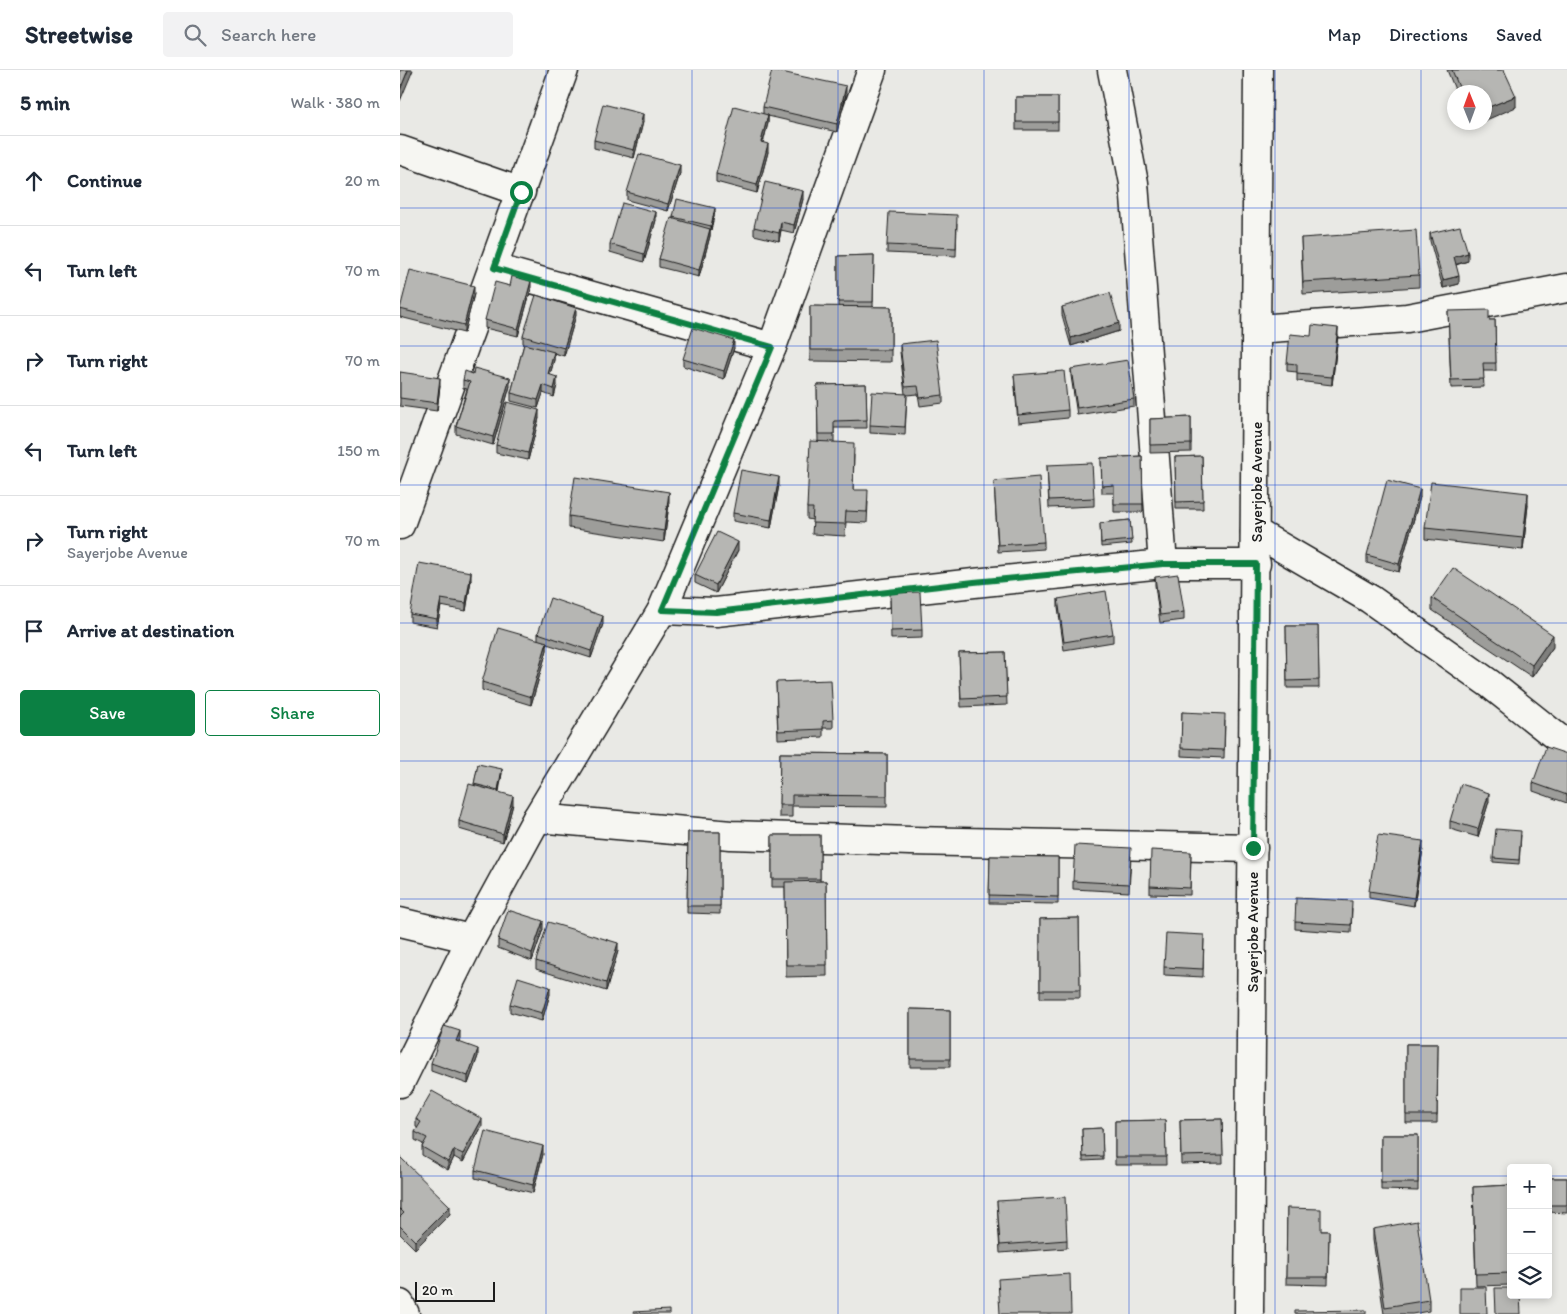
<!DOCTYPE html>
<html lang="en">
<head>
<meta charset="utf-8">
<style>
  body { margin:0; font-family:Itim,sans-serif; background:#f2f2f3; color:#1f2937 }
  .controls { position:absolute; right:15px; bottom:15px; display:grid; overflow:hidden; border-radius:5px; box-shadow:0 2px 8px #0003 }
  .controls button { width:45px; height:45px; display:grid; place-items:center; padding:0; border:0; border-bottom:1px solid #e0e1e3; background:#fff; color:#1f2937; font:25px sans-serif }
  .compass { position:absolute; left:1047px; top:15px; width:45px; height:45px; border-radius:50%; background:#fff; box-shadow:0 2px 8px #0003; rotate:359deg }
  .scale { position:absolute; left:15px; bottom:12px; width:80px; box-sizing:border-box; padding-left:5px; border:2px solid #1c1c1c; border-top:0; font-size:14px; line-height:18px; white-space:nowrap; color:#1c1c1c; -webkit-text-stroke:4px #f6f6f2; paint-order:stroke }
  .stop { position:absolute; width:15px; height:15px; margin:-11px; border:4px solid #0b8043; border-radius:50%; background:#fff }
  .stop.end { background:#0b8043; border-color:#fff; box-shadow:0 1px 5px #0008 }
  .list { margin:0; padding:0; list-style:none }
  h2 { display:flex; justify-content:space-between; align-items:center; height:65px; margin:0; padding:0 20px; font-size:21px }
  h2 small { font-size:16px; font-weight:400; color:#747a83 }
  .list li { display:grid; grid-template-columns:32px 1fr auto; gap:15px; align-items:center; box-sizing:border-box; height:90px; padding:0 20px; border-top:1px solid #e0e1e3 }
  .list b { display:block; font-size:19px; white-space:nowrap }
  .list p { margin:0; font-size:16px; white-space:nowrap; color:#747a83 }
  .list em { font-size:16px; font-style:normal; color:#747a83 }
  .actions { display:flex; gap:10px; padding:15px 20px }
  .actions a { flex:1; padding:11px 0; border:1px solid #0b8043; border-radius:5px; text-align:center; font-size:18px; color:#0b8043 }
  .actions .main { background:#0b8043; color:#fff }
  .icon { flex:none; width:28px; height:28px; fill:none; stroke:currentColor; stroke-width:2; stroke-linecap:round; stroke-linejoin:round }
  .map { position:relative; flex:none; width:1167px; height:1244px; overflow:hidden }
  header { display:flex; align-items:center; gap:30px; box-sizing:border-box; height:70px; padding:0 25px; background:#fff; border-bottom:1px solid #e0e1e3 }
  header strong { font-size:24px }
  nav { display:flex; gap:28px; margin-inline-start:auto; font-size:18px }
  .search { width:350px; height:45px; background:#f2f2f3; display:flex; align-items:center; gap:12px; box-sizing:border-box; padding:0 18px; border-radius:5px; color:#747a83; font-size:19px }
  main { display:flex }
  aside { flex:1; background:#fff }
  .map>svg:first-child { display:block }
</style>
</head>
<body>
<header>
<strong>Streetwise</strong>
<div class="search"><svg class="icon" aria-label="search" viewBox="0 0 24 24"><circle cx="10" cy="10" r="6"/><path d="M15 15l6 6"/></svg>Search here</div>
<nav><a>Map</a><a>Directions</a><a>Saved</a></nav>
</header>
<main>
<aside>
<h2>5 min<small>Walk · 380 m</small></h2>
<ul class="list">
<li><svg class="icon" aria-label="ahead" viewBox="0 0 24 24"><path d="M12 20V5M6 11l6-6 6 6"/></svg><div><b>Continue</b></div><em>20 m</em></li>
<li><svg class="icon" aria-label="left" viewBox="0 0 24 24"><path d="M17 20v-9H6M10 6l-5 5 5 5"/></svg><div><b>Turn left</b></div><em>70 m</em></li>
<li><svg class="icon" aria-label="right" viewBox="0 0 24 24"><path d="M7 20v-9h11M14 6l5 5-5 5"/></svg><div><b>Turn right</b></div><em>70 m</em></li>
<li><svg class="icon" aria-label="left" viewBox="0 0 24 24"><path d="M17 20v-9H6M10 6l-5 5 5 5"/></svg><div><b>Turn left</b></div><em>150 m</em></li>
<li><svg class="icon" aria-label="right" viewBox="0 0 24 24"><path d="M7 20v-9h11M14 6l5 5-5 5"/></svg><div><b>Turn right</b><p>Sayerjobe Avenue</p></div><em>70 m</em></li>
<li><svg class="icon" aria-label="arrive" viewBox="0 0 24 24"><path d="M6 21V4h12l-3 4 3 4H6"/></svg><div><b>Arrive at destination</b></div></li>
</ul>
<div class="actions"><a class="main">Save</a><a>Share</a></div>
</aside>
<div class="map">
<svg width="1167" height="1244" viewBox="0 0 1167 1244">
  <rect width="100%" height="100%" fill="#e9e9e5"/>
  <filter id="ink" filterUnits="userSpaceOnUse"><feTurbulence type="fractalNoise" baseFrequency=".02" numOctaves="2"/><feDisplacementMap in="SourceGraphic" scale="10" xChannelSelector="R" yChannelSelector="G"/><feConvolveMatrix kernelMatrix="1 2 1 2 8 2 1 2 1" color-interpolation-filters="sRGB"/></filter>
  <g filter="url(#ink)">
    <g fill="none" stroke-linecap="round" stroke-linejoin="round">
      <g stroke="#1c1c1c" stroke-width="31">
        <g id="minor">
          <path d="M712 0 734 113 763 494"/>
          <path d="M0 80 121 122"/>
          <path d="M94 198 372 277"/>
          <path d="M858 259 1007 248 1167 218"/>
          <path d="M0 455 164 0"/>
          <path d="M855 462 970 529 1090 614 1167 675"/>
          <path d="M262 540 316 542 574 513 763 494H856"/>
          <path d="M137 748 331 765 510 771 853 778"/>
          <path d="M0 852 71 869"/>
          <path d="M0 1013 71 869 137 748 262 540 372 277 472 0"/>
          <path d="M0 1234 5 1244"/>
          <path d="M849 1244 858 0"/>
        </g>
      </g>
      <use href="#minor" stroke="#f6f6f2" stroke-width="28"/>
    </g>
    <g fill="#9d9d9a" stroke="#1c1c1c">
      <path d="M1047 0H1104L1116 37 1084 22H1056Z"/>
      <path d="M446 24 437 62 368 46V53L363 73 368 82 357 123 316 112V104L363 44V37Z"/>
      <rect x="616" y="27" width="42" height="33"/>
      <path d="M243 52 234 88 194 78V70Z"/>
      <path d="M280 103 268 141 227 130V122Z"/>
      <path d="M403 129 394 163 381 160 379 171 354 165V157Z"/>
      <path d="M315 141 311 160H310V166L299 207 259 197V189L273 147Z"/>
      <path d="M256 150 244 192 210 182V174Z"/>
      <path d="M557 153 556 186 487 183V175Z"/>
      <path d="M1030 163 1068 191 1056 195 1059 214 1043 218 1030 171Z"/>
      <path d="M901 168 1019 205V217L903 224Z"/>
      <path d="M474 185 473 237H491V292L410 291V236L438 237V186Z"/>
      <path d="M110 216 131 219 118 266 85 258V250Z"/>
      <path d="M74 224 64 263 0 247V238Z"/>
      <path d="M662 237 719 261 671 276 662 245Z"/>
      <path d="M1048 241 1089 250H1095L1096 301H1083L1084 317 1051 318Z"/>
      <path d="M176 245 164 286 154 283V290L150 305 157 315 154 327 143 323 138 338 111 331V323L124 274 123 273V266Z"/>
      <path d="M938 265 932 315 897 311V302L887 301V293L911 266Z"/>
      <path d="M500 274 543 325V333L520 336 518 324 507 325 505 365 470 363V355L505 324 500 282Z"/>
      <path d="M334 278 324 309 283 296V289Z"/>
      <path d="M671 299 734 329V336L677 345 671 306Z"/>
      <path d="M0 302 40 316 37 341 0 336Z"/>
      <path d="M614 305 668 340V348L618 353Z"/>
      <path d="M63 310 110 316 93 375 56 364V356L67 319 63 318Z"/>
      <path d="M466 314 467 358H434V372L454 385 453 420 468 432 467 453 446 452 445 466 412 464 413 450 407 449V438L418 371 417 315Z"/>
      <path d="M791 347V382L750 383V349Z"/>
      <path d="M139 348 128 390 96 383V375Z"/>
      <path d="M742 386 743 442H714V423H702L701 388Z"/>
      <path d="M802 386 803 439H776L775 387Z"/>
      <path d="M647 395 694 428V436L649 438Z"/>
      <path d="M594 411 644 472V479L598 482Z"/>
      <path d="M379 415 371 458 333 451V443Z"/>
      <path d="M1020 427 999 502 967 493V485Z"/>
      <path d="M269 434 264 472 169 458V446Z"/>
      <path d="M1128 435 1123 480 1025 469V458Z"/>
      <path d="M730 450 732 474 701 477 700 453Z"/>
      <path d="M338 480 316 523 295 513V505Z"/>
      <path d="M755 507 784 542V550L760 553 755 515Z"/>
      <path d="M71 510 66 541 41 536 37 557 10 552V544Z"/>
      <path d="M1032 528 1153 577 1132 607 1032 540Z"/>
      <path d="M658 529 713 564V572L664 580 658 537Z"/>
      <path d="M490 530 522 560V568L491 569Z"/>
      <path d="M203 554 191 588 147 574V580L131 635 82 620V612L138 569V563Z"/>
      <path d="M886 556H918L919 618H887Z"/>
      <path d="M605 582 607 635 561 637 559 583Z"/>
      <path d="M376 612 433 650V658H423V667L378 669Z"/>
      <path d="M782 642 825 651 824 688 781 686Z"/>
      <path d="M380 683 487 684V737L392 736V747H379Z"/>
      <path d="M1167 684V733L1133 721V713Z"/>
      <path d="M78 694 102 703 99 722 113 734 103 772 59 759V751L74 715Z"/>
      <path d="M1089 731 1078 767 1050 759V751Z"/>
      <path d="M288 762H320V844L287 843Z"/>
      <path d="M372 765H420V811H426L427 906 386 907 385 817H372Z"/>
      <path d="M1121 765 1119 794 1093 792V788Z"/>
      <path d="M1023 779 1014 836 969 828V821Z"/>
      <path d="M791 782 790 825 750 824V816Z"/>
      <path d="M590 786 658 787V834L589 833Z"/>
      <path d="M731 786 729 822 673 819V811Z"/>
      <path d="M952 839 951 863 895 859V852Z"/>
      <path d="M679 848 680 928H640V849Z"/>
      <path d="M143 859 132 891 98 878V870Z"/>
      <path d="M804 865 803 907 764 905V897Z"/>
      <path d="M218 881 206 921 136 899V891Z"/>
      <path d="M150 924 142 951 110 942V934Z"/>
      <path d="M510 939 550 940V997H510Z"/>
      <path d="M60 969 59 972 78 986 68 1014 31 1001V993Z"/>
      <path d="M1006 974H1038L1037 1053H1006Z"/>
      <path d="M16 1049 82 1056 63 1092 54 1087 48 1100 22 1085V1077L23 1074 15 1070V1062L18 1058 16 1057Z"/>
      <path d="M822 1049 823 1093 781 1094 780 1050Z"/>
      <path d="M765 1050 766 1095H715V1051Z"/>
      <path d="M702 1058 703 1090 683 1091 682 1059Z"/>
      <path d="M981 1065H1018V1121L981 1120Z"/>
      <path d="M143 1084 133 1123 75 1108V1100Z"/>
      <path d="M0 1087 50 1144 15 1179 0 1164Z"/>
      <path d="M1148 1108H1167V1143L1148 1142Z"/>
      <path d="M1111 1115V1215L1076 1216 1073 1117Z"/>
      <path d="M597 1131 667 1170V1178L600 1183Z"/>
      <path d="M887 1138 921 1161H929L928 1215 886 1214Z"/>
      <path d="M973 1159 1029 1230V1241L1012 1244H984L973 1170Z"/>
    </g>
    <g fill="#7f7f7d" stroke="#1c1c1c">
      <path d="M8 0H13L0 31V20Z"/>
      <path d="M446 16V24L437 62V54Z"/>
      <path d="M1116 26V37L1084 51V39Z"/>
      <path d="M243 44V52L234 88V80Z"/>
      <path d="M368 45V53L361 80V72Z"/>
      <path d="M1071 52H1080L1071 56Z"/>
      <path d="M368 74V82L357 123V115Z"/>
      <path d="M280 95V103L268 141V134Z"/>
      <path d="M403 121V129L394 163V155Z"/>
      <path d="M315 138V141L311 160V156Z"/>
      <path d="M256 142V150L244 192V184Z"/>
      <path d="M381 152V160L379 171V163Z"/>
      <path d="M310 159V166L299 207V200Z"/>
      <path d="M1068 183V191L1054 195V187Z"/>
      <path d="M1059 206V214L1043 218V210Z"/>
      <path d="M131 211V219L118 266V259Z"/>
      <path d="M74 216V224L64 263V255Z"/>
      <path d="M176 238V245L164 286V278Z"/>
      <path d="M719 253V261L671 276V268Z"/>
      <path d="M938 258V265L932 315V307Z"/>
      <path d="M334 270V278L324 309V301Z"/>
      <path d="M154 282V290L148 312V304Z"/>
      <path d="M157 307V315L154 327V319Z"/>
      <path d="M40 308V316L37 341V333Z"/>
      <path d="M110 308V316L93 375V367Z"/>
      <path d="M143 315V323L138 338V330Z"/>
      <path d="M139 340V348L128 390V383Z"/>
      <path d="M379 407V415L371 458V450Z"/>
      <path d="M1020 419V427L999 502V494Z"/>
      <path d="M269 422V434L264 472V461Z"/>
      <path d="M1128 423V435L1123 480V468Z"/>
      <path d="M338 472V480L316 523V515Z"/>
      <path d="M71 502V510L66 541V533Z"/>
      <path d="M41 529V536L37 557V549Z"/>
      <path d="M203 546V554L191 588V581Z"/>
      <path d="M1153 565V577L1132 607V595Z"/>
      <path d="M147 572V580L131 635V627Z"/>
      <path d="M102 699V703L98 724V720Z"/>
      <path d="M1089 723V731L1078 767V759Z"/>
      <path d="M113 726V734L103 772V764Z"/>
      <path d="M1023 771V779L1014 836V828Z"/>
      <path d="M143 851V859L132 891V883Z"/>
      <path d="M218 873V881L206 921V913Z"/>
      <path d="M150 917V924L142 951V943Z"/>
      <path d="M60 961V969L56 979V971Z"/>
      <path d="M78 979V986L68 1014V1006Z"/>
      <path d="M82 1049V1056L63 1092V1084Z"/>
      <path d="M143 1076V1084L133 1123V1115Z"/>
      <path d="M54 1080V1087L48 1100V1092Z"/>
      <path d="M50 1136V1144L15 1179V1171Z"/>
    </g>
    <g fill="#b6b6b3" stroke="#1c1c1c">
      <path d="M0 0H8L0 20Z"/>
      <path d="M372 0 446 16 437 54 363 37Z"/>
      <path d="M1052 0H1104L1116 26 1084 39V22H1061Z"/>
      <rect x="616" y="27" width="42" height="25"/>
      <path d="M203 34 243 44 234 80 194 70Z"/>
      <path d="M334 36 368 45 361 72 368 74 357 115 316 104Z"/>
      <path d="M239 84 280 95 268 134 227 122Z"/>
      <path d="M365 112 403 121 394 155 381 152 379 163 354 157Z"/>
      <path d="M277 129 315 138 311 156 273 147Z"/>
      <path d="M222 133 256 142 244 184 210 174Z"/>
      <path d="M489 142 557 145 556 178 487 175Z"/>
      <path d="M271 148 310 159 299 200 259 189Z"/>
      <path d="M1060 156 1068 183 1054 187 1059 206 1043 210 1030 163Z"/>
      <path d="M1016 160 1019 205 903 212 901 168Z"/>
      <path d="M474 185 473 232H438V186Z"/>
      <path d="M10 200 74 216 64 255 0 239Z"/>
      <path d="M112 206 131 211 118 259 85 250 95 212 110 216Z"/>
      <path d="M710 223 719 253 671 268 662 237Z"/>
      <path d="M136 225 176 238 164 278 123 266Z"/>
      <path d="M410 236 491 237V280H410Z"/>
      <path d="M1089 240V250H1095L1096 293H1083L1084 309 1051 310 1048 241Z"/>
      <path d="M912 255 938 258 932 307 897 304V294L887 293 890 264 911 266Z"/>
      <path d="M293 258 334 270 324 301 283 289Z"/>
      <path d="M536 270 543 325 520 328 518 316 505 317 500 274Z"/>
      <path d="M124 274 154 282 148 304 157 307 154 319 143 315 138 330 111 323Z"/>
      <path d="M728 290 734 329 677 338 671 299Z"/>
      <path d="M74 298 110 308 93 367 56 356 70 312 63 310 65 301 73 304Z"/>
      <path d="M664 301 668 340 618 345 614 305Z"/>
      <path d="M0 302 40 308 37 333 0 328Z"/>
      <path d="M466 314 467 350 434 351V364H418L417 315Z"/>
      <path d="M472 322 507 324 505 357 470 355Z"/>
      <path d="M107 332 139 340 128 383 96 375Z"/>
      <path d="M791 347V374L750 375V349Z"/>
      <path d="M410 371 454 373 453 420H468L467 442 446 441 445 454 412 453 413 438H407Z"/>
      <path d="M742 386 743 434H714V415L702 416 701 388Z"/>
      <path d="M802 386 803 431 776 432 775 387Z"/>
      <path d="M692 393 694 428 649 430 647 395Z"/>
      <path d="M341 400 379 407 371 450 333 443Z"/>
      <path d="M175 407 269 422 264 461 169 446Z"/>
      <path d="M639 407 644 472 598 475 594 411Z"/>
      <path d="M987 410 1020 419 999 494 967 485Z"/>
      <path d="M1031 412 1128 423 1123 468 1025 458Z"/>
      <path d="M730 450 732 470 701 473 700 453Z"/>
      <path d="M317 462 338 472 316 515 295 505Z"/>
      <path d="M19 493 71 502 66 533 41 529 37 549 10 544Z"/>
      <path d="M1053 498 1153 565 1132 595 1032 528Z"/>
      <path d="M778 504 784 542 760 545 755 507Z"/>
      <path d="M706 521 713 564 664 572 658 529Z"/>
      <path d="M520 522 522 560 491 561 490 523Z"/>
      <path d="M150 528 203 546 191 581 138 563Z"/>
      <path d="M886 556H918L919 610 887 611Z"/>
      <path d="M98 558 147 572 131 627 82 612Z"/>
      <path d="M605 582 607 627 561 629 559 583Z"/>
      <path d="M431 610 433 650 423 651V659L378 661 376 612Z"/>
      <path d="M782 642 825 644 824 680 781 678Z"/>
      <path d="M1146 677 1167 684V725L1133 713Z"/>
      <path d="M380 683 487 684V726L392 725V735H379Z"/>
      <path d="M78 694 102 699 98 720 74 714Z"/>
      <path d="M69 714 113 726 103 764 59 751Z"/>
      <path d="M1061 714 1089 723 1078 759 1050 751Z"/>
      <path d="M1096 759 1121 761 1119 790 1093 788Z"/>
      <path d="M288 762H320V836H287Z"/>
      <rect x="372" y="765" width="48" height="44"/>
      <path d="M978 765 1023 771 1014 828 969 821Z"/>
      <path d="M675 775 731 778 729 814 673 811Z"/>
      <path d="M751 780 791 782 790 818 750 816Z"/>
      <path d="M590 786 658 787V827L589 825Z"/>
      <path d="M426 811 427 895H386L385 812Z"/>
      <path d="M896 828 952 831 951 855 895 852Z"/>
      <path d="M108 840 143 851 132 883 98 870Z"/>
      <path d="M679 848 680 920H640V849Z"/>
      <path d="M148 852 218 873 206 913 136 891Z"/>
      <path d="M766 863 804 865 803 899 764 897Z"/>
      <path d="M118 907 150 917 142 943 110 934Z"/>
      <path d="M510 939 550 940V989H510Z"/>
      <path d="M44 956 60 961 56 971 78 979 68 1006 31 993Z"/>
      <path d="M1006 974H1038L1037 1045H1006Z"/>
      <path d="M32 1021 82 1049 63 1084 54 1080 48 1092 22 1077 27 1068 15 1062 21 1052 16 1049Z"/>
      <path d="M822 1049 823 1085 781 1086 780 1050Z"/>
      <path d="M765 1050 766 1087H715V1051Z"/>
      <path d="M702 1058 703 1086 683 1087 682 1059Z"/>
      <path d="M85 1061 143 1076 133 1115 75 1100Z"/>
      <rect x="981" y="1065" width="37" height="48"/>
      <path d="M0 1087 50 1136 15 1171 0 1156V1147L4 1143 0 1139Z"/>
      <rect x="1148" y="1108" width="19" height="27"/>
      <path d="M1111 1115V1203L1076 1204 1073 1117Z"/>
      <path d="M665 1127 667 1170 600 1175 597 1131Z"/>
      <path d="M887 1138 921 1139V1161H929L928 1207H886Z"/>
      <path d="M1017 1151 1029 1230 985 1237 973 1159Z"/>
      <path d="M670 1204 671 1244H600L598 1209Z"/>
      <path d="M1060 1217H1086L1087 1244H1060Z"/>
      <path d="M1095 1218H1111V1225H1120L1121 1244H1096Z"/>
      <path d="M269 1240V1244H234L233 1242Z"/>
      <path d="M966 1240V1244H895V1241Z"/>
    </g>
  </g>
  <g fill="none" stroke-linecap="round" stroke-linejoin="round" filter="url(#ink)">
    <path stroke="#0b8043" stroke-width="6" d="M121 122 94 198 372 277 262 540 316 542 574 512 763 494H856L853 778"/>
  </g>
  <path fill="none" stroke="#1d4ed8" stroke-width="1" stroke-opacity="0.55" d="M146 0V1244M292 0V1244M438 0V1244M584 0V1244M729 0V1244M875 0V1244M1021 0V1244M0 138H1167M0 276H1167M0 415H1167M0 553H1167M0 691H1167M0 829H1167M0 968H1167M0 1106H1111M1148 1106H1167"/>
  <g text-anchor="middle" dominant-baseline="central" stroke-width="4.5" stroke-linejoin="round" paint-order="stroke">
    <g font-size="16" fill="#1c1c1c" stroke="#f6f6f2">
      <text transform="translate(856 412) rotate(-90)">Sayerjobe Avenue</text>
      <text transform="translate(852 862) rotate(-90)">Sayerjobe Avenue</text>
    </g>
  </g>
</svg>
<div class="controls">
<button>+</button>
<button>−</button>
<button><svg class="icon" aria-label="layers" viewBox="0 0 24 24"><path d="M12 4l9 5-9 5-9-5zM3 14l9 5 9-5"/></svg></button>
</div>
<svg class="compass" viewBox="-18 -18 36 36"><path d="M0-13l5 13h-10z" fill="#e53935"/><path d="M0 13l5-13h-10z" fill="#747a83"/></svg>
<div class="scale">20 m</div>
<div class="stop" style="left:121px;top:122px"></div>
<div class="stop end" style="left:853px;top:778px"></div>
</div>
</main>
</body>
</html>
